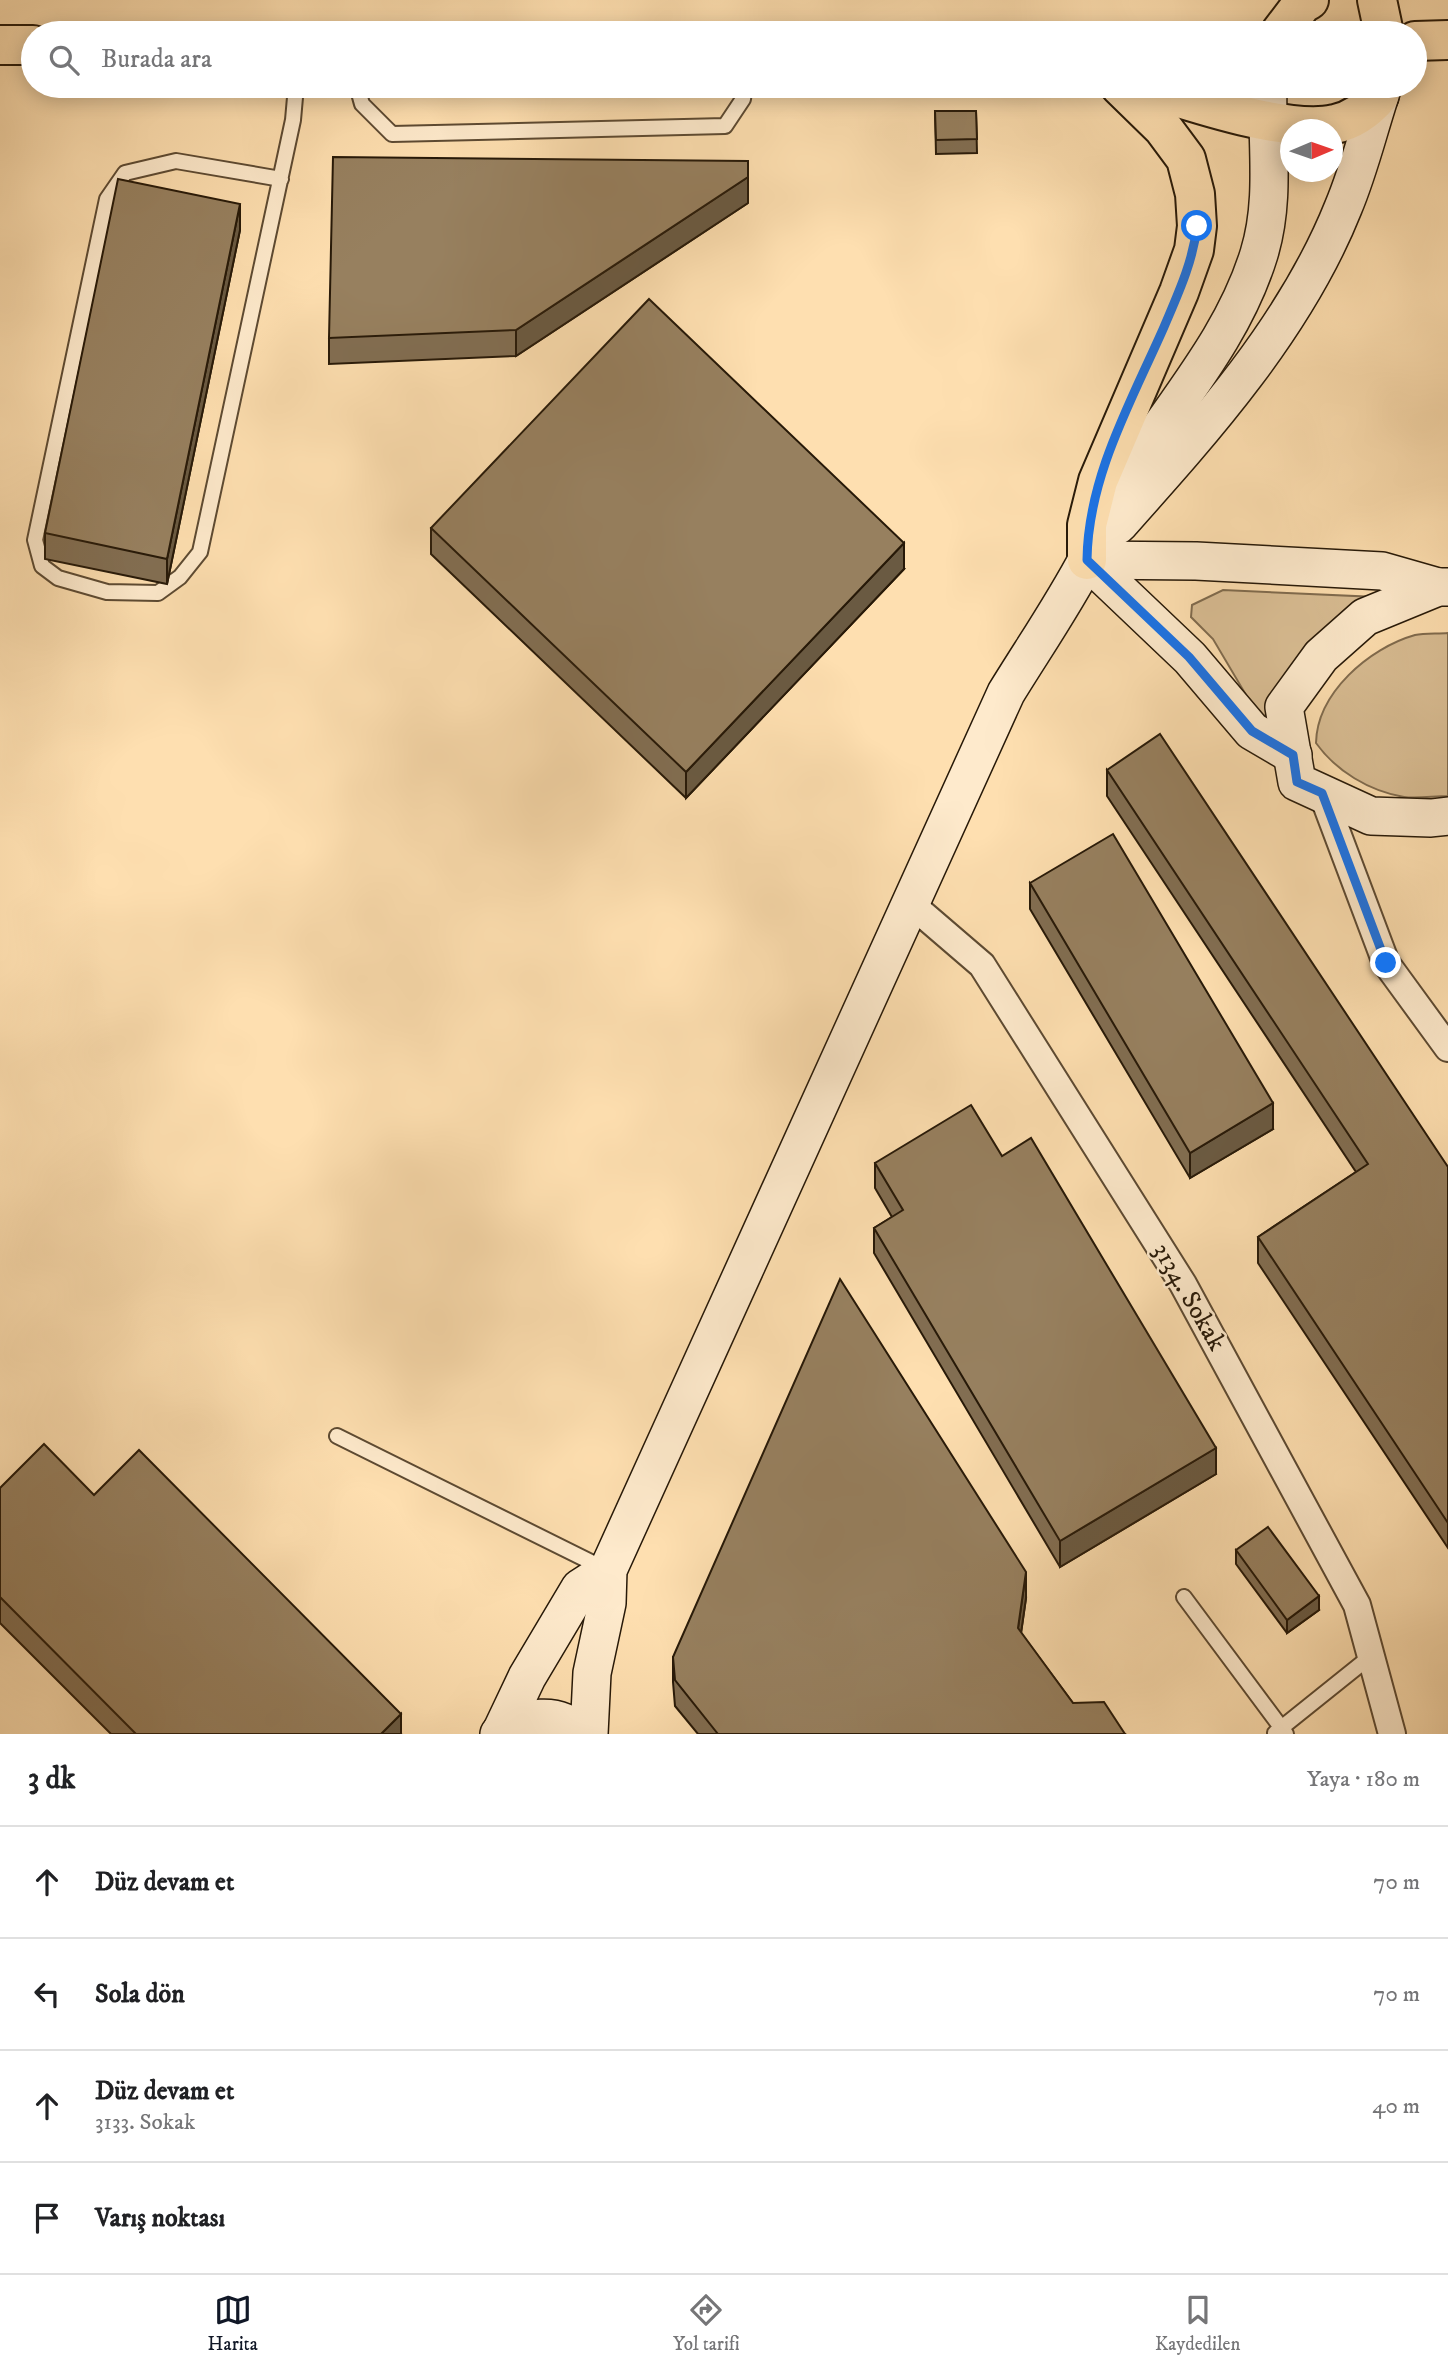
<!DOCTYPE html>
<html lang="tr">
<head>
<meta charset="utf-8">
<style>
  body { margin:0; font-family:"IM FELL DW Pica",serif; background:#f6f6f6; color:#202124 }
  .compass { position:absolute; left:1280px; top:119px; width:63px; height:63px; border-radius:50%; background:#fff; box-shadow:0 4px 18px #0003; rotate:88deg }
  .stop { position:absolute; width:21px; height:21px; margin:-16px; border:5px solid #1a73e8; border-radius:50%; background:#fff }
  .stop.end { background:#1a73e8; border-color:#fff; box-shadow:0 2px 7px #0008 }
  .list { margin:0; padding:0; list-style:none }
  h2 { display:flex; justify-content:space-between; align-items:center; height:91px; margin:0; padding:0 28px; font-size:30px }
  h2 small { font-size:23px; font-weight:400; color:#757577 }
  .list li { display:grid; grid-template-columns:46px 1fr auto; gap:21px; align-items:center; box-sizing:border-box; height:112px; padding:0 28px; border-top:2px solid #e0e0e0 }
  .list b { display:block; font-size:26px; white-space:nowrap }
  .list p { margin:0; font-size:23px; white-space:nowrap; color:#757577 }
  .list em { font-size:23px; font-style:normal; color:#757577 }
  .icon { flex:none; width:38px; height:38px; fill:none; stroke:currentColor; stroke-width:2; stroke-linecap:round; stroke-linejoin:round }
  .map { position:relative; flex:none; width:1448px; height:1734px; overflow:hidden }
  .search { position:absolute; background:#fff; box-shadow:0 4px 18px #0003; left:21px; right:21px; top:21px; height:77px; display:flex; align-items:center; gap:18px; box-sizing:border-box; padding:0 24px; border-radius:38px; color:#757577; font-size:26px }
  .sheet { height:539px; background:#fff }
  nav { display:flex; justify-content:space-around; align-items:center; box-sizing:border-box; height:98px; border-top:2px solid #e0e0e0; background:#fff; font-size:19px; color:#757577 }
  nav a { display:grid; justify-items:center; gap:4px }
  nav .on { color:#111827 }
  .map>svg:first-child { display:block }
</style>
</head>
<body>
<div class="map">
<svg width="1448" height="1734" viewBox="0 0 1448 1734">
  <rect width="100%" height="100%" fill="#fedfb0"/>
  <filter id="stains"><feTurbulence type="fractalNoise" baseFrequency=".00286" numOctaves="4"/><feColorMatrix values="0 0 0 0 .2 0 0 0 0 .09 0 0 0 0 .02 0 0 0 .5 -.17"/></filter>
  <radialGradient id="worn" r=".72"><stop offset=".6" stop-color="#630" stop-opacity="0"/><stop offset="1" stop-color="#630" stop-opacity=".3"/></radialGradient>
  <g fill="#d9bd93" stroke="#806b4e" stroke-width="2">
    <path d="M1223 590 1376 597 1276 694 1262 722 1213 639 1191 617 1192 605Z"/>
    <path d="M1448 633V796C1434 796 1417 799 1404 797 1369 791 1336 771 1316 743 1317 693 1369 648 1415 635 1425 633 1438 634 1448 633Z"/>
  </g>
  <g fill="none" stroke-linecap="round" stroke-linejoin="round">
    <g stroke="#5d4a32" stroke-width="18">
      <g id="lane">
        <path d="M357 86 362 104 392 134 725 126 743 99 745 86"/>
        <path d="M281 179 176 161 125 173 107 199 35 540 42 566 58 578 107 592 158 593 180 577 200 552 293 120 296 86"/>
        <path d="M337 1436 603 1568"/>
        <path d="M1184 1597 1286 1734"/>
        <path d="M1275 1733 1371 1656"/>
      </g>
    </g>
    <g stroke="#5d4a32" stroke-width="30">
      <g id="street">
        <path d="M1322 793 1386 963 1448 1048"/>
        <path d="M911 904 982 965 1183 1284 1357 1605 1392 1734"/>
      </g>
    </g>
    <g stroke="#271908" stroke-width="40">
      <g id="secondary">
        <path d="M1118 525C1203 430 1295 328 1343 208 1360 168 1369 127 1383 86"/>
        <path d="M1087 560 1196 561 1382 571 1438 587"/>
        <path d="M1087 560 1190 658 1252 731 1293 755"/>
        <path d="M1448 587H1438L1365 617 1321 656 1284 707 1297 782 1371 816 1431 818 1448 816"/>
        <path d="M499 1734C525 1716 557 1710 581 1734"/>
        <path d="M500 1734 527 1677 580 1588 608 1570"/>
        <path d="M589 1734 592 1673 607 1603 608 1570 1006 693C1033 649 1064 604 1088 558 1103 530 1113 499 1130 472 1176 401 1234 336 1259 254 1276 199 1266 142 1268 86"/>
      </g>
    </g>
    <g stroke="#271908" stroke-width="42">
      <g id="primary">
        <path d="M1377 0 1384 33"/>
        <path d="M1280 33 1302 4 1309 0"/>
        <path d="M1415 41 1448 40"/>
        <path d="M0 45H33"/>
        <path d="M1142 86C1188 101 1289 135 1335 124 1354 120 1367 110 1379 96"/>
        <path d="M1087 560V525L1098 481 1179 292 1194 250 1197 226 1195 194 1186 159 1163 128 1120 86"/>
      </g>
    </g>
    <use href="#lane" stroke="#feeacc" stroke-width="14"/>
    <use href="#street" stroke="#feeacc" stroke-width="26"/>
    <use href="#secondary" stroke="#feeacc" stroke-width="37"/>
    <use href="#primary" stroke="#fedfb0" stroke-width="38"/>
  </g>
  <g fill="#826e52" stroke="#271908" stroke-width="2">
    <path d="M935 111H976L977 153 936 154Z"/>
    <path d="M748 203 516 356 329 364V338Z"/>
    <path d="M240 230 167 584 45 559V533Z"/>
    <path d="M431 528 904 569 686 798 431 554Z"/>
    <path d="M1107 770 1448 1167V1548L1258 1263V1237L1356 1172 1107 796Z"/>
    <path d="M1030 883 1273 1129 1190 1178 1030 909Z"/>
    <path d="M1002 1156 1216 1474 1060 1567 874 1253V1228L892 1217 875 1188V1163Z"/>
    <path d="M0 1488 94 1495 401 1734H111L0 1623Z"/>
    <path d="M1236 1550 1319 1610 1287 1633 1236 1564Z"/>
    <path d="M1026 1598 1021 1633 1073 1703 1125 1734H698L675 1706 673 1682V1657Z"/>
  </g>
  <g fill="#6a5a42" stroke="#271908" stroke-width="2">
    <path d="M748 177V203L516 356V330Z"/>
    <path d="M240 204V230L167 584V559Z"/>
    <path d="M904 543V569L686 798V772Z"/>
    <path d="M1273 1103V1129L1190 1178V1153Z"/>
    <path d="M1216 1448V1474L1060 1567V1541Z"/>
    <path d="M1026 1572V1598L1018 1654V1628Z"/>
    <path d="M1319 1596V1610L1287 1633V1620Z"/>
    <path d="M401 1714V1734H381Z"/>
  </g>
  <g fill="#97805f" stroke="#271908" stroke-width="2">
    <path d="M935 111H976L977 139 936 140Z"/>
    <path d="M333 157 748 161V177L516 330 329 338Z"/>
    <path d="M118 179 240 204 167 559 45 533Z"/>
    <path d="M649 299 904 543 686 772 431 528Z"/>
    <path d="M1160 734 1448 1167V1523L1258 1237 1368 1164 1107 770Z"/>
    <path d="M1113 834 1273 1103 1190 1153 1030 883Z"/>
    <path d="M971 1105 1002 1156 1031 1138 1216 1448 1060 1541 874 1228 903 1210 875 1163Z"/>
    <path d="M840 1279 1026 1572 1018 1628 1073 1703 1104 1702 1125 1734H718L675 1680 673 1657Z"/>
    <path d="M44 1444 94 1495 139 1450 401 1714 381 1734H136L0 1597V1488Z"/>
    <path d="M1268 1527 1319 1596 1287 1620 1236 1550Z"/>
  </g>
  <g fill="none" stroke-linecap="round" stroke-linejoin="round">
    <path stroke="#1a73e8" stroke-width="9" d="M1197 226C1193 262 1178 294 1164 327 1131 402 1088 477 1087 560L1189 657 1252 731 1293 755 1297 782 1322 793 1386 963"/>
  </g>
  <g text-anchor="middle" dominant-baseline="central" stroke-width="5" stroke-linejoin="round" paint-order="stroke">
    <g font-size="26" fill="#271908" stroke="#feeacc">
      <text transform="translate(1189 1297) rotate(60)">3134. Sokak</text>
    </g>
  </g>
  <rect width="100%" height="100%" filter="url(#stains)"/>
  <rect width="100%" height="100%" fill="url(#worn)"/>
</svg>
<svg class="compass" viewBox="-18 -18 36 36"><path d="M0-13l5 13h-10z" fill="#e53935"/><path d="M0 13l5-13h-10z" fill="#757577"/></svg>
<div class="stop" style="left:1197px;top:226px"></div>
<div class="stop end" style="left:1386px;top:963px"></div>
<div class="search"><svg class="icon" aria-label="search" viewBox="0 0 24 24"><circle cx="10" cy="10" r="6"/><path d="M15 15l6 6"/></svg>Burada ara</div>
</div>
<section class="sheet">
<h2>3 dk<small>Yaya · 180 m</small></h2>
<ul class="list">
<li><svg class="icon" aria-label="ahead" viewBox="0 0 24 24"><path d="M12 20V5M6 11l6-6 6 6"/></svg><div><b>Düz devam et</b></div><em>70 m</em></li>
<li><svg class="icon" aria-label="left" viewBox="0 0 24 24"><path d="M17 20v-9H6M10 6l-5 5 5 5"/></svg><div><b>Sola dön</b></div><em>70 m</em></li>
<li><svg class="icon" aria-label="ahead" viewBox="0 0 24 24"><path d="M12 20V5M6 11l6-6 6 6"/></svg><div><b>Düz devam et</b><p>3133. Sokak</p></div><em>40 m</em></li>
<li><svg class="icon" aria-label="arrive" viewBox="0 0 24 24"><path d="M6 21V4h12l-3 4 3 4H6"/></svg><div><b>Varış noktası</b></div></li>
</ul>
</section>
<nav>
<a class="on"><svg class="icon" aria-label="map" viewBox="0 0 24 24"><path d="M3 6l6-2 6 2 6-2v14l-6 2-6-2-6 2zM9 4v14M15 6v14"/></svg>Harita</a>
<a><svg class="icon" aria-label="directions" viewBox="0 0 24 24"><path d="M12 3l9 9-9 9-9-9zM9 14v-3h6M13 9l2 2-2 2"/></svg>Yol tarifi</a>
<a><svg class="icon" aria-label="saved" viewBox="0 0 24 24"><path d="M7 4h10v16l-5-4-5 4z"/></svg>Kaydedilen</a>
</nav>
</body>
</html>
